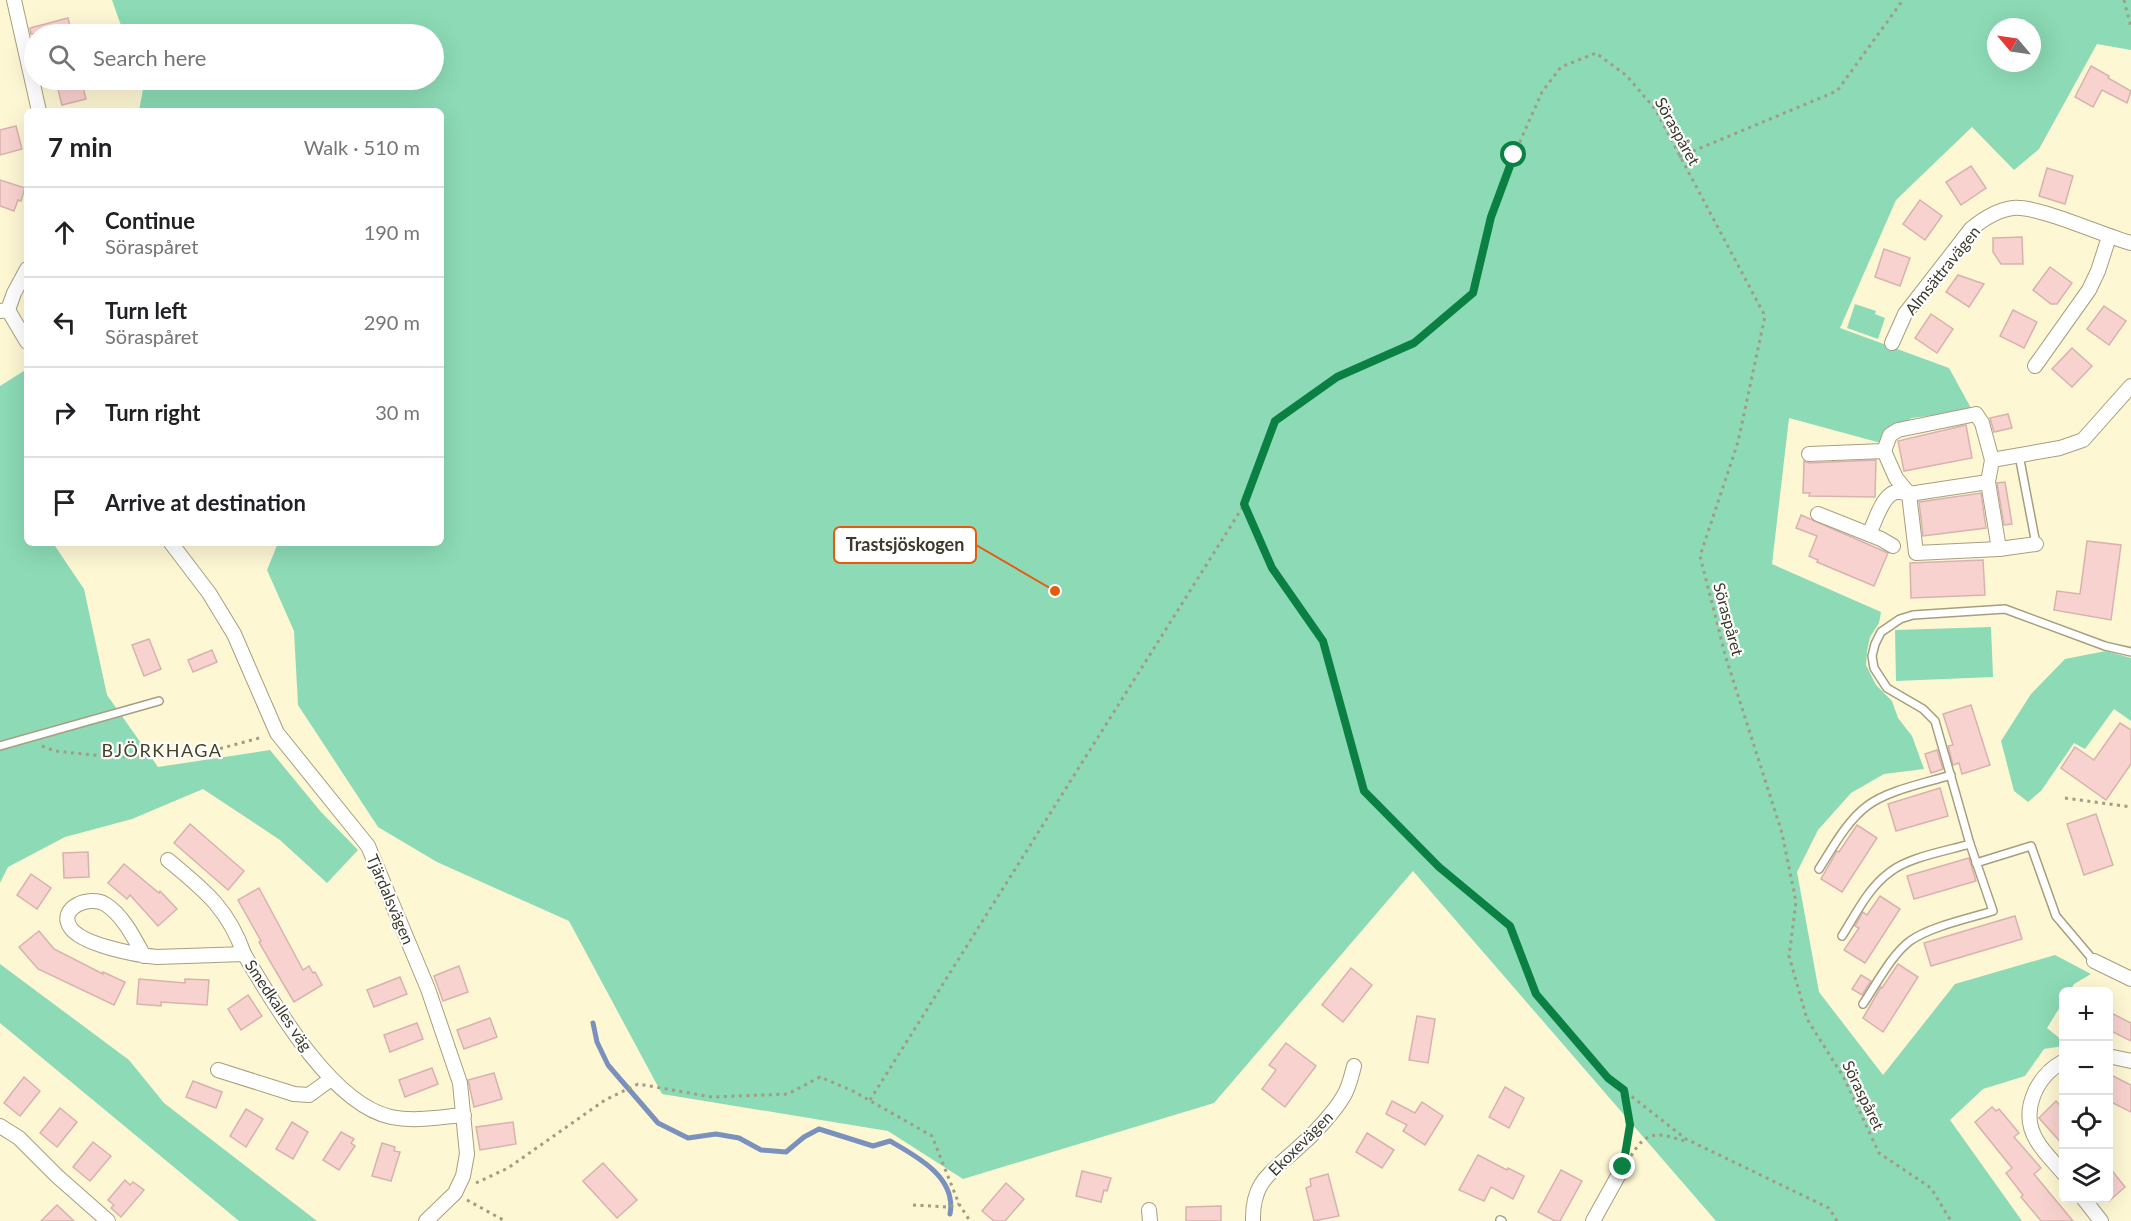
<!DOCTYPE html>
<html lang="en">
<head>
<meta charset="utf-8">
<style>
  body { margin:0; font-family:Lato,sans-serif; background:#f2f2f2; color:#202124 }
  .controls { position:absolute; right:18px; bottom:18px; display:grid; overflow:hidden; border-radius:9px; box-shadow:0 6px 24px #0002 }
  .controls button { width:54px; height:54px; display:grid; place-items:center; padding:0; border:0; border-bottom:2px solid #e0e0e0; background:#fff; color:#202124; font:30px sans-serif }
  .compass { position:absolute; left:1987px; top:18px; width:54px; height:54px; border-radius:50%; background:#fff; box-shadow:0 6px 24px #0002; rotate:299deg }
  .stop { position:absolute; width:18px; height:18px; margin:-14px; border:4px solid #0b8043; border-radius:50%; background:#fff }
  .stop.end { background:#0b8043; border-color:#fff; box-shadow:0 2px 6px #0008 }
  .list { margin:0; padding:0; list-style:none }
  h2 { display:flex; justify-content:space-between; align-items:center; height:78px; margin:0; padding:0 24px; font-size:26px }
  h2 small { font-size:20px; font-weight:400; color:#757577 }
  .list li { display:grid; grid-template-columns:39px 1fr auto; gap:18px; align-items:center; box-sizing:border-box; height:90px; padding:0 24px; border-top:2px solid #e0e0e0 }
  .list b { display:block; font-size:22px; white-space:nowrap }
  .list p { margin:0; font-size:20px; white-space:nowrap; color:#757577 }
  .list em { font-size:20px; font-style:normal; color:#757577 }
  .icon { flex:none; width:33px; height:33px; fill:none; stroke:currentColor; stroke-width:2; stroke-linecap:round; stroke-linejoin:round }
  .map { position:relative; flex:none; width:2131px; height:1221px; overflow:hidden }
  .search { position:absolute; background:#fff; box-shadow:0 6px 24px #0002; left:24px; top:24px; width:420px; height:66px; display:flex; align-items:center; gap:15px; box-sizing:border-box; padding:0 21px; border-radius:33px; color:#757577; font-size:22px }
  .panel { position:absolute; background:#fff; box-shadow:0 6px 24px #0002; left:24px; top:108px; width:420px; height:438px; border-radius:9px }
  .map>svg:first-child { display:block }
</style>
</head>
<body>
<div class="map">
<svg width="2131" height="1221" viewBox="0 0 2131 1221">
  <rect width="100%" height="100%" fill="#fef7d4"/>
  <g fill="#8cdab6" fill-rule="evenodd">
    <path d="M112 0H2131V50L2097 44 2039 149 2014 170 1972 127 1896 200 1840 328 1949 368 1972 410 1912 418 1892 430 1881 443 1789 418 1772 564 1881 612 1879 623 1870 637 1867 651 1866 665 1876 685 1892 701 1898 718 1912 736 1924 769 1884 774 1851 793 1818 830 1797 872 1819 992 1883 1075 1955 984 2055 955 2091 974 2074 984 2070 991 2064 992 2063 1002 2047 1028 2063 1041V1046L2044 1049 2025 1076 1983 1089 1950 1120 2022 1221H1716L1413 871 1214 1103 963 1179 888 1131 662 1094 569 921 437 862 378 827 298 705 294 631 267 570 278 543H441V111H139L143 89 140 80H434V34H124ZM1996 27H2032V63H1996Z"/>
    <path d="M1855 304 1876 311 1875 314 1885 318 1878 339 1847 328Z"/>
    <path d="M27 369V543H53L84 589 107 695 158 767 270 750 321 812 358 850 327 883 280 840 203 789 132 819 65 837 8 867 0 883V386Z"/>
    <path d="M1991 627 1993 677 1896 681 1895 630Z"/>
    <path d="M2106 651 2131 658V721L2114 709 2085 749 2074 743 2041 791 2028 802 2014 791 2001 741 2031 694 2065 659Z"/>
    <path d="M0 964 129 1060 164 1103 317 1221H239L0 1023Z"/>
  </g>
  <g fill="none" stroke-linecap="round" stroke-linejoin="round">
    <path stroke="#7a91be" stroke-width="5" d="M593 1023 597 1042 608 1065 658 1123 688 1138 716 1134 739 1138 761 1150 786 1152 804 1137 819 1129 873 1146 890 1141C916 1156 957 1177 950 1214"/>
  </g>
  <g fill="#f8d2cf" stroke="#d9b2af" stroke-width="1.5">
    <path d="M68 18 72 34H31L30 28Z"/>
    <path d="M2091 66 2109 76 2108 78 2131 91 2127 103 2102 90 2093 107 2075 97Z"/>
    <path d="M65 80H81L86 99 62 105 56 82Z"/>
    <path d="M16 126 22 149 0 155V130Z"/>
    <path d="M1971 166 1986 188 1961 205 1946 182Z"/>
    <path d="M2047 168 2073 176 2065 204 2039 196Z"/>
    <path d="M0 180 25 188 21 201 18 200 14 211 0 206Z"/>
    <path d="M1920 200 1942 216 1925 240 1903 224Z"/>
    <path d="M2022 237 2023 264H2001L1993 252V238Z"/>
    <path d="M1884 249 1910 258 1900 286 1875 277Z"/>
    <path d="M2050 267 2072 283 2057 304H2051L2033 290Z"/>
    <path d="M1958 275 1984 284 1969 307 1946 292Z"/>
    <path d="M2104 306 2126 321 2109 345 2087 329Z"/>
    <path d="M2013 310 2037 322 2024 348 2000 336Z"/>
    <path d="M1931 314 1953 329 1937 353 1915 338Z"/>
    <path d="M2072 348 2092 366 2072 387 2052 369Z"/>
    <path d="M2008 414 2012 428 1994 432 1990 418Z"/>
    <path d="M1966 425 1972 458 1904 471 1898 441Z"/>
    <path d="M1876 460 1875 497 1809 496 1810 493H1803L1804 461 1809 463Z"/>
    <path d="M2005 482 2012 524 2004 525 1997 483Z"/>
    <path d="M1981 493 1986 528 1923 536 1919 502Z"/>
    <path d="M1801 515 1888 553 1874 586 1817 562 1818 560 1809 556 1817 536 1796 528Z"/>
    <path d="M2087 541 2121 545 2111 620 2054 610 2057 591 2080 594Z"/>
    <path d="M1983 560 1985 595 1911 598 1910 563Z"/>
    <path d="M149 639 161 669 144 676 132 645Z"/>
    <path d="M212 650 217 662 193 672 188 660Z"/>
    <path d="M1971 705 1990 765 1962 774 1959 763 1953 765 1948 746 1953 745 1943 714Z"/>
    <path d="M2120 723 2131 730V764L2106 800 2061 768 2075 747 2094 760Z"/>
    <path d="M1937 750 1943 769 1931 773 1925 754Z"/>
    <path d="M1940 788 1948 816 1896 831 1888 804Z"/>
    <path d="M2096 814 2113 865 2084 875 2067 824Z"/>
    <path d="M190 824 244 871 228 890 174 843Z"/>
    <path d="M1857 825 1877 838 1842 892 1821 879 1837 851 1839 852Z"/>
    <path d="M88 852 89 877 64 878 63 853Z"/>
    <path d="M1969 858 1976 881 1914 899 1907 876Z"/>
    <path d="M124 864 159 893 160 891 177 909 158 926 130 895 127 899 108 883Z"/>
    <path d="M31 874 51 888 37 909 17 895Z"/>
    <path d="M259 888 303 970 309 966 313 973 315 972 322 985 294 1002 271 963 259 942 261 941 238 900Z"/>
    <path d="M1880 896 1900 909 1865 963 1844 950 1859 928 1855 926 1863 912 1867 915Z"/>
    <path d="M2015 916 2022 939 1931 966 1924 943Z"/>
    <path d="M39 931 54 949 103 974V972L125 982 114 1005 38 969 19 947Z"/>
    <path d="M1898 964 1918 977 1883 1032 1863 1018 1881 987 1882 988Z"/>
    <path d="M459 966 468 992 443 1001 434 976Z"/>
    <path d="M1351 968 1372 985 1343 1022 1322 1005Z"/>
    <path d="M1861 975 1871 981 1862 995 1852 989Z"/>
    <path d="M400 977 407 994 374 1007 367 990Z"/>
    <path d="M139 979 185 983V979L209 980 207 1005 161 1002V1006L137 1004Z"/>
    <path d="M248 995 262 1016 241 1030 228 1009Z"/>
    <path d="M2109 1012 2131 1023V1041L2109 1030Z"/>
    <path d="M1417 1016 1435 1019 1428 1063 1409 1060Z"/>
    <path d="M490 1018 497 1037 464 1049 457 1030Z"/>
    <path d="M417 1023 423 1039 390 1052 384 1035Z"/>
    <path d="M1286 1043 1316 1066 1285 1107 1262 1089 1276 1070 1269 1065Z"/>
    <path d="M432 1068 438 1084 405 1097 399 1080Z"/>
    <path d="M494 1073 502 1099 474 1107 468 1080Z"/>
    <path d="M2109 1074 2131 1085V1112L2109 1101Z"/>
    <path d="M24 1077 40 1091 20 1116 4 1103Z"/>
    <path d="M193 1081 222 1092 216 1108 186 1097Z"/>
    <path d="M1505 1087 1524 1098 1509 1128 1489 1117Z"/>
    <path d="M1392 1101 1415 1113 1422 1102 1443 1116 1425 1145 1403 1131 1407 1125 1386 1114Z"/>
    <path d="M2056 1101 2064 1110V1146L2039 1118Z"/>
    <path d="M1992 1107 1996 1111 1999 1109 2019 1133 2014 1137 2041 1168 2034 1174 2073 1221H2041L2021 1197 2023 1195 2006 1173 2012 1168 1975 1122Z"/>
    <path d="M60 1108 77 1122 57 1147 40 1133Z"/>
    <path d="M246 1109 263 1119 246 1147 230 1136Z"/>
    <path d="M292 1122 308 1132 293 1159 276 1149Z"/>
    <path d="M513 1122 516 1144 480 1150 476 1127Z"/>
    <path d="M341 1132 354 1139 351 1143 355 1146 339 1170 323 1160Z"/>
    <path d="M1367 1133 1394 1150 1382 1168 1356 1152Z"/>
    <path d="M93 1142 111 1156 90 1181 73 1167Z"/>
    <path d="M382 1143 395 1147 394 1151 400 1152 391 1181 372 1176Z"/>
    <path d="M1478 1155 1507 1170 1508 1168 1524 1176 1513 1199 1491 1187 1484 1201 1459 1190Z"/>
    <path d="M603 1163 637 1200 617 1218 583 1181Z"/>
    <path d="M2109 1167 2125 1187 2109 1201Z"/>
    <path d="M1561 1170 1582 1181 1560 1221H1555L1538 1212Z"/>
    <path d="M1082 1171 1111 1178 1107 1191 1104 1190 1101 1202 1076 1196Z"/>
    <path d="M1328 1174 1339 1216 1314 1221 1306 1188 1311 1186 1310 1179Z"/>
    <path d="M125 1180 130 1185 133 1182 144 1190 121 1217 111 1208 114 1205 108 1200Z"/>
    <path d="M1006 1183 1024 1199 1005 1221H994L982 1211Z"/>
    <path d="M57 1205 74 1221H41Z"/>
    <path d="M1221 1206V1221H1186V1207Z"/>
  </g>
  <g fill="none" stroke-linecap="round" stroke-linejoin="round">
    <g stroke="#a69f7f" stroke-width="10">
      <g id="lane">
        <path d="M2019 455 2036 544"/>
        <path d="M0 746 159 701"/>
        <path d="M1976 863 2031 846 2056 916 2094 961"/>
        <path d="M1819 869C1833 847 1847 821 1867 806 1888 790 1926 783 1951 775"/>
        <path d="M1842 936C1856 914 1868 888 1890 872 1909 857 1946 851 1970 844"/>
        <path d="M1863 1004C1876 985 1892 954 1910 941 1929 927 1970 918 1993 911L1970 844 1935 721 1923 709 1887 688 1874 668 1872 656 1875 644 1881 632 1900 619 1913 615 2005 609 2105 646 2131 652"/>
        <path d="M1500 1220 1502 1221"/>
      </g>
    </g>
    <g stroke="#a69f7f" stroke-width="16">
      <g id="street">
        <path d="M14 0 39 111"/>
        <path d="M8 310 14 293 27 269"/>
        <path d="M0 311 8 310 27 342"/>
        <path d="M1892 343 1905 314 1971 229C1983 219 1998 210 2013 208 2037 205 2104 236 2131 243"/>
        <path d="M2035 366 2089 290 2098 271 2109 237"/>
        <path d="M1884 451 1896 478 1909 494 1916 553 1999 549 2036 544"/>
        <path d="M1809 454 1884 451 1890 435 1898 430 1976 414 1982 423 1992 460 1988 482 1999 549"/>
        <path d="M1992 460 2060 448 2083 440 2131 386"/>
        <path d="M1818 514 1881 539 1893 546"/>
        <path d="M1869 534C1875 522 1880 503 1890 495 1896 490 1903 492 1909 494L1988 482"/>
        <path d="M171 543 209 593 234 634 277 733 368 846 428 989 460 1083 467 1154 463 1176 455 1193 426 1221"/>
        <path d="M168 860C204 890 228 908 244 954"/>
        <path d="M144 956C134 938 123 915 105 904 90 895 58 907 70 927 81 945 137 955 157 957L244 954C274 1004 331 1104 391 1117 415 1122 440 1117 464 1115"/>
        <path d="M2094 961 2131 979"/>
        <path d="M2108 1056 2131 1061"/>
        <path d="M2064 1061C2036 1076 2019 1112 2037 1141 2044 1153 2055 1163 2064 1174"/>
        <path d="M218 1070 294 1094 309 1095 331 1079"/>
        <path d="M0 1126 19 1138 57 1176 108 1221"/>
        <path d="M2083 1198 2101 1221"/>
        <path d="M1149 1210 1150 1221"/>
        <path d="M1253 1221C1252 1179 1273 1172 1300 1146 1313 1135 1335 1111 1343 1097 1349 1088 1351 1077 1354 1066"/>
        <path d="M1593 1221 1623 1167"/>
      </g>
    </g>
    <g stroke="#a29c84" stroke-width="3" stroke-dasharray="3 4.5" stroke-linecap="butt">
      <path d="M2124 0 2131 27"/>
      <path d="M1679 157 1837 91 1903 0"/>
      <path d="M42 746 55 751 113 757 200 754 263 737"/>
      <path d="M2065 798 2131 807"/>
      <path d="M1625 1092 1630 1125 1626 1154"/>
      <path d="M870 1100 1244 505"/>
      <path d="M1631 1156C1648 1127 1660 1134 1688 1142"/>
      <path d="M476 1183 508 1168 605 1100 638 1084 712 1097 788 1094 820 1077 853 1091 932 1136 959 1204 970 1221"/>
      <path d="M467 1200 505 1221"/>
      <path d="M913 1205 948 1207 959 1204"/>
      <path d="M1837 1221 1829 1208 1686 1139 1608 1078 1536 994 1510 925 1439 867 1363 791 1323 641 1272 568 1244 504 1275 421 1337 377 1414 343 1473 293 1491 217 1514 155 1542 92 1561 67 1596 53 1627 76 1655 109 1765 316 1738 442 1700 556 1726 658 1782 833 1796 902 1789 956 1807 1019 1844 1078 1879 1153 1931 1188 1951 1221"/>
    </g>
    <use href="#lane" stroke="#fff" stroke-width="7"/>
    <use href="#street" stroke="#fff" stroke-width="14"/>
  </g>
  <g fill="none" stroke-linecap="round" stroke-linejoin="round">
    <path stroke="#0b8043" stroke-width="8" d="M1514 155 1491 217 1473 293 1414 343 1337 377 1275 421 1244 504 1272 568 1323 641 1364 791 1439 867 1510 926 1536 994 1608 1078 1624 1090 1630 1125 1623 1167"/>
  </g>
  <g text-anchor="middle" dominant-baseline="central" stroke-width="4.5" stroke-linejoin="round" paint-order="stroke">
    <g font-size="16" fill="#3d3a2c" stroke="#fff">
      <text transform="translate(1678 131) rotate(61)">Söraspåret</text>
      <text transform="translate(1942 270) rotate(-51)">Almsättravägen</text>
      <text transform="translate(1729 619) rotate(75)">Söraspåret</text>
      <text transform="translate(391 899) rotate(67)">Tjärdalsvägen</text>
      <text transform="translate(279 1005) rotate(56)">Smedkalles väg</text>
      <text transform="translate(1864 1095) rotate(64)">Söraspåret</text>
      <text transform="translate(1300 1143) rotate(-45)">Ekoxevägen</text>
    </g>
    <g font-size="18" letter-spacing="1.5" fill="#484225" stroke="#fff">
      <text x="162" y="750">BJÖRKHAGA</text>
    </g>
  </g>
  <path fill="none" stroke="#e8590c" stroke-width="2" d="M1055 591L976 545"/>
  <circle fill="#e8590c" stroke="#fff" stroke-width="2" cx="1055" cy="591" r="6"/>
  <rect fill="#fff" stroke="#e8590c" stroke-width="2" x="834" y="527" width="142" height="36" rx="6"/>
  <g font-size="18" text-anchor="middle" font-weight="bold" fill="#3d3a2c">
    <text x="905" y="551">Trastsjöskogen</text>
  </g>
</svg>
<div class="controls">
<button>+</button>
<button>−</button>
<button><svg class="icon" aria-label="locate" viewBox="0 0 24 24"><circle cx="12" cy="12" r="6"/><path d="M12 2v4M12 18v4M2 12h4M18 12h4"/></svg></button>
<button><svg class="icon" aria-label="layers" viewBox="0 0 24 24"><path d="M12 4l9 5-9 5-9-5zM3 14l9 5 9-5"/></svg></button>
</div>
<svg class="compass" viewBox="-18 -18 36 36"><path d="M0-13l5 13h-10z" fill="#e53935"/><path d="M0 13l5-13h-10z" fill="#757577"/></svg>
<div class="stop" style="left:1514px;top:155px"></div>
<div class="stop end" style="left:1623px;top:1167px"></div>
<div class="search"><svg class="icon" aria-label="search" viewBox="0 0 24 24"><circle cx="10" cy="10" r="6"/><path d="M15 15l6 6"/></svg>Search here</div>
<section class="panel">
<h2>7 min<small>Walk · 510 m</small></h2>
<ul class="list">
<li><svg class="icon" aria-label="ahead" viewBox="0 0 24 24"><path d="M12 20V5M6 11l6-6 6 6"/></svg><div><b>Continue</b><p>Söraspåret</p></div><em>190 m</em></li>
<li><svg class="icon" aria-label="left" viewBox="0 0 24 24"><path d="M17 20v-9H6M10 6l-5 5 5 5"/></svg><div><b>Turn left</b><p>Söraspåret</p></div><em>290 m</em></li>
<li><svg class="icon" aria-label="right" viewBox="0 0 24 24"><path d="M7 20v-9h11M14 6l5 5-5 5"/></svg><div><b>Turn right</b></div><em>30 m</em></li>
<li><svg class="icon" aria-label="arrive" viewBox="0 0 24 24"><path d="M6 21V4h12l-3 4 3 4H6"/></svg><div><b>Arrive at destination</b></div></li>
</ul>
</section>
</div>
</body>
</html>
